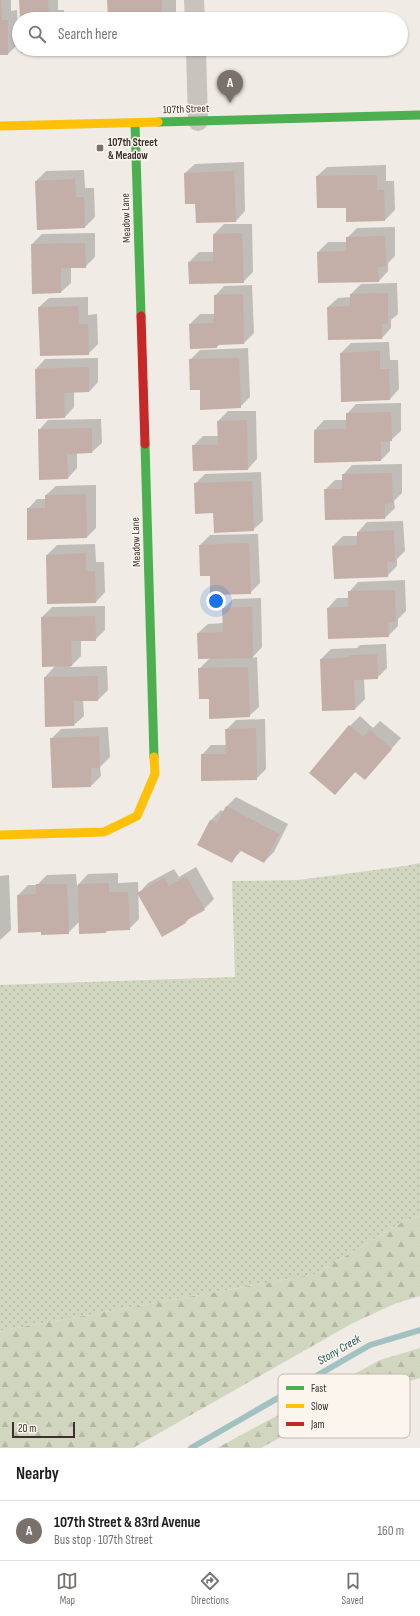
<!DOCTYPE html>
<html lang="en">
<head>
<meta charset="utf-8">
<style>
  body { margin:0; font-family:"Sofia Sans Condensed",sans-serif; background:#f6f6f6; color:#202124 }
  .scale { position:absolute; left:12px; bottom:10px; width:63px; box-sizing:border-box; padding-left:4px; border:2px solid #3b302b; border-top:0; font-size:11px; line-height:14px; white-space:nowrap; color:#3b302b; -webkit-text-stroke:3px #fbf5ee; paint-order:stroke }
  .you { position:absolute; left:216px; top:601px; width:14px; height:14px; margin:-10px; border:3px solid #fff; border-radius:50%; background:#1a73e8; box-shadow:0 0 0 6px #1a73e833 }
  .badge { display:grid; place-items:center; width:26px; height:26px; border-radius:50%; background:#7a716c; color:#fff; font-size:13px; font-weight:700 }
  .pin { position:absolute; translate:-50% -33px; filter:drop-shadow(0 1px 2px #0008) }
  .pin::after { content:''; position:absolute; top:21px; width:14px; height:12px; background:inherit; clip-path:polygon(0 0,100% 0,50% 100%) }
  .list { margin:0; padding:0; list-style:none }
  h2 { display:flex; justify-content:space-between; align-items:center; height:52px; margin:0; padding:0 16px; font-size:17px }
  h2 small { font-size:13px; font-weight:400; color:#757577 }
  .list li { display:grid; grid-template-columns:26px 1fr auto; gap:12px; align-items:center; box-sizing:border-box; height:60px; padding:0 16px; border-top:1px solid #e0e0e0 }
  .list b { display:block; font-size:15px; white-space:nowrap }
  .list p { margin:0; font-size:13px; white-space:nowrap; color:#757577 }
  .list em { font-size:13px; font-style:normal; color:#757577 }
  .icon { flex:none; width:22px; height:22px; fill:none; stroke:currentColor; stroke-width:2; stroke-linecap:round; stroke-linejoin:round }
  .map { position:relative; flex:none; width:420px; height:1448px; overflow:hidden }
  .search { position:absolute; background:#fff; box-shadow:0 1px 3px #0004; left:12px; right:12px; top:12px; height:44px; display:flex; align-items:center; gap:10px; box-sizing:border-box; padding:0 14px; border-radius:22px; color:#757577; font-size:15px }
  .sheet { height:112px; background:#fff }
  nav { display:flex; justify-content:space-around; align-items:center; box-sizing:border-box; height:56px; border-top:1px solid #e0e0e0; background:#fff; font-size:11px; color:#757577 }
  nav a { display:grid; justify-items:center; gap:2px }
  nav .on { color:#7a716c }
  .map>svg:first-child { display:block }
</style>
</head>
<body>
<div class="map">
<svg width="420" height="1448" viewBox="0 0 420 1448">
  <defs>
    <pattern id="grass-dots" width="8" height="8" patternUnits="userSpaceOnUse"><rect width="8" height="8" fill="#d1d6bf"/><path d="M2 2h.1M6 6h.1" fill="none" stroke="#b4b8a4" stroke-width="1.8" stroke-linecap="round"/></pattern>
    <pattern id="forest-firs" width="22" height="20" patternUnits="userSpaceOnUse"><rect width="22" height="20" fill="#d1d6bf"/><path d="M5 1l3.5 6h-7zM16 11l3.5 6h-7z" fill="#b4b8a4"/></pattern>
  </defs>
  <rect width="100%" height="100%" fill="#f0ebe5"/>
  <path fill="url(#grass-dots)" d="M420 863V1216L404 1221 316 1274 0 1331V985L235 977 232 881 298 880 405 866Z"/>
  <g fill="url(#forest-firs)">
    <path d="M420 1216V1296L394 1304 351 1324 133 1448H0V1331L316 1274 404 1221Z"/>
    <path d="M420 1348V1378L372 1392 281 1437 261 1448H217L380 1360Z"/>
  </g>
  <g fill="#0003">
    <path d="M0 0H11V11L17 10 18 44 8 54H0Z"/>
    <path d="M20 0H58V10H64L65 19H21Z"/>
    <path d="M108 0H176V19H109Z"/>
    <path d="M244 162 245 211 236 221 196 203 185 173 195 164Z"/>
    <path d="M386 165V181H394L395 210 385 220 347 207 317 176 327 167Z"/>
    <path d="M84 170 85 188H94L95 217 85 227 38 229 36 181 46 171Z"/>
    <path d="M224 224H252L253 272 243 282 190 283 189 262 199 252H214V234Z"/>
    <path d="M395 227V256L388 263V271L379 281 318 252 328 242H347V238L357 228Z"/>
    <path d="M95 233V257L85 267H71V283L61 292 33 293 32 244 42 234Z"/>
    <path d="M397 283 398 314 391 320V328L382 338 328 307 338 298 351 297V294L361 284Z"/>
    <path d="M252 285 254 333 244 343 220 344 217 347 190 324 200 314H215V296L224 286Z"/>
    <path d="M88 297V315L97 314 98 344 88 354 39 307 49 298Z"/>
    <path d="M389 342 390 360H398L399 389 390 399 342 401 341 353 351 343Z"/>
    <path d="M248 348 250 397 240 407 190 360 200 350Z"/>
    <path d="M98 358V382L89 392H74V407L65 417 37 418 36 369 45 359Z"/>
    <path d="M401 403V431L390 441V451L381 460 315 430 324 420H347V414L356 404Z"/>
    <path d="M228 411H256L257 459 248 469 193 446 203 436H219L218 421Z"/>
    <path d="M101 419 102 443 92 452 77 453V468L68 478 39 430 48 420Z"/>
    <path d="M402 464V493L394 501 395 508 385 518 325 490 335 480H343V475L352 465Z"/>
    <path d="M261 472 263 521 253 530 214 512 195 484 205 474Z"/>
    <path d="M96 485V528L87 537 28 509 37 499H46V495L56 486Z"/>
    <path d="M403 521 405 551 397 559V566L387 576 333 546 343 536H358V532L367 522Z"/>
    <path d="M258 534 260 583 250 593 211 575 200 545 210 535Z"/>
    <path d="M95 544 96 562H104L105 592 96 602 47 555 57 545Z"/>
    <path d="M405 580 406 611 398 619V626L388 636 329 638 328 608 337 598H349V592L358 582Z"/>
    <path d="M261 598 262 647 252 658 257 657 259 707 249 716 210 698 199 669 210 658 198 633 208 624 224 623 223 609 233 599Z"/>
    <path d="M105 606V630L95 640H81V656L70 667 107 666 108 690 98 700H83L84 716 74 725 45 677 56 665 42 617 52 607Z"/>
    <path d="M386 644 387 668 377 678 364 679 365 699 355 709 321 659 331 649 357 648 360 645Z"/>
    <path d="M360 716 373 728 380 721 401 738 365 779 356 771 335 794 350 726Z"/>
    <path d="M265 719 266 769 256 779 202 755 211 745H227L226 730 236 720Z"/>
    <path d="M108 727 110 757 100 767 101 776 91 786 51 739 61 729Z"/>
    <path d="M236 797 288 824 274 852 264 862 242 850 232 861 199 844 211 820 221 810 224 812 226 807Z"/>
    <path d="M196 867 214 899 204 909 192 916 185 923 139 893 148 883 174 869 179 877Z"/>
    <path d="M118 873V883L138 882 139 919 129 929 109 930 106 932 80 921 68 933 18 895 28 885H37L47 875 76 874 77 886 88 874Z"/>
    <path d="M9 875 11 930 0 940V876Z"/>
  </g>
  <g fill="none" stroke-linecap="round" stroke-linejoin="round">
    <path stroke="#a1c2c1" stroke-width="6" d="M191 1448 370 1345 420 1330"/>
  </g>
  <g fill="#c3afa7">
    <path d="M0 0H1L2 20H8V55H0Z"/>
    <path d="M19 0H48L49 19H20Z"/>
    <path d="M107 0H162V19H108Z"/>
    <path d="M21 49H56V52L21 53Z"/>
    <path d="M234 171 236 222 196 223 195 204H185L184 173Z"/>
    <path d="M377 175V190H384L385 221 346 222V208H317L316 176Z"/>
    <path d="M75 179 76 197H84L85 228 37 230 35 181Z"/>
    <path d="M242 233 244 283 189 284 188 262 213 261V234Z"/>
    <path d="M385 236 386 266 378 267 379 282 318 283 317 252 346 251V237Z"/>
    <path d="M85 243 86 268H61V293L32 294 31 244Z"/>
    <path d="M388 293V324H382V339L328 340 327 307 350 306V294Z"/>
    <path d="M243 294 244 344 217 345V348L190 349 189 324 213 323V319H214V295Z"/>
    <path d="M78 306 79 324H88L89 355 40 356 38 307Z"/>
    <path d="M380 351V369H389L390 400 341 402 340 353Z"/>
    <path d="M239 358 241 408 200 410V390H190L189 359Z"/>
    <path d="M89 367V392L64 393 65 418 36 419 35 369Z"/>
    <path d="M391 412 392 441 381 442V461L314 463V430L346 429V413Z"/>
    <path d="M247 420 248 470 193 471 192 445H218L217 421Z"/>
    <path d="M92 428V453L67 454 68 479 39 480 38 429Z"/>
    <path d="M392 473 393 503 385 504V519L325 520 324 489H342V474Z"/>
    <path d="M252 481 254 531 214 533 213 513 195 514 194 483Z"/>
    <path d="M86 494 87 538 27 540V508H45V495Z"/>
    <path d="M394 530 395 562H387L388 577 334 579 332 546 357 545V532Z"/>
    <path d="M249 543 251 594 210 595V576H200L199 545Z"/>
    <path d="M86 553V571H95L96 603 47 604 46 555Z"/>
    <path d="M395 590 396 622H388L389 637 328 639 327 608 348 607V591Z"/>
    <path d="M252 607 253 658 198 659 197 633 223 632 222 608Z"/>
    <path d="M95 616 96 641H71L72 666 42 667 41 617Z"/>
    <path d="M377 654 378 679 354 680 355 710 322 711 320 659 350 657 349 655Z"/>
    <path d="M248 667 250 717 209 719V699H199L198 668Z"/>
    <path d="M98 676V701H74V726L45 727 44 677Z"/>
    <path d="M349 725 363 737 370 730 392 749 365 780 355 772 335 795 309 773Z"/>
    <path d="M256 728 257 780 201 781V754H226L225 729Z"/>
    <path d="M99 736 100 768H91V787L52 788 50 738Z"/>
    <path d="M226 806 279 834 264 863 239 850 232 863 197 845 210 820 217 823Z"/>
    <path d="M186 876 205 910 185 921 186 923 162 937 137 893 164 878 169 886Z"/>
    <path d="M109 883V892H128L130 930 106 931V933L79 934 78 884Z"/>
    <path d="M36 884H67L69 934 41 935V932L18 933 17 895 36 894Z"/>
  </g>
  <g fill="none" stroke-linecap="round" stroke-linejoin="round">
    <g stroke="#c9c3be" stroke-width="20">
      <path d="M194 0 195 19"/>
      <path d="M196 49 198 121"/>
    </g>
    <g stroke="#4caf50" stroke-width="9">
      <path d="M158 122 420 115"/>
      <path d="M135 123 141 316"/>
      <path d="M145 444 154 757"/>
    </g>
    <g stroke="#ffc107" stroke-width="9">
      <path d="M0 126 158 122"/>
      <path d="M0 835 104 832 137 816 155 774 154 757"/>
    </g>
    <path stroke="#c62828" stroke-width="9" d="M141 316 145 444"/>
  </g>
  <rect fill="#7a716c" stroke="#fbf5ee" stroke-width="1.5" x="96" y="144" width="8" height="8" rx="2"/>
  <g text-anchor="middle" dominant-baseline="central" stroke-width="3" stroke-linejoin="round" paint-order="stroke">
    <g font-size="11" fill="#3b302b" stroke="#fbf5ee">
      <text transform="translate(186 109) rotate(-2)">107th Street</text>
      <text transform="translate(126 218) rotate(-92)">Meadow Lane</text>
      <text transform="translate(136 542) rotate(-92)">Meadow Lane</text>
    </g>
    <g font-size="11" font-weight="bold" fill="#3b302b" stroke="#fbf5ee" text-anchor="start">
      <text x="108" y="142">107th Street<tspan x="108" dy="13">&amp; Meadow</tspan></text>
    </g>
    <g font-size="12" font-style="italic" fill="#1f5a5e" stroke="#fbf5ee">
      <text transform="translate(339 1350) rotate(-30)">Stony Creek</text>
    </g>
  </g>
  <rect x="278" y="1374" width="132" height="64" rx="6" fill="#fbf5ee" stroke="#c1bab4" stroke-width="1"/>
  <rect x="286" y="1386" width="18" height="4" fill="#4caf50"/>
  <rect x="286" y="1404" width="18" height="4" fill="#ffc107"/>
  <rect x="286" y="1422" width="18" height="4" fill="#c62828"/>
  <g font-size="11" fill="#3b302b">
    <text x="311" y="1392">Fast</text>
    <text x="311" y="1410">Slow</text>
    <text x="311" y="1428">Jam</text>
  </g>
</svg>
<div class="scale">20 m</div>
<div class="you"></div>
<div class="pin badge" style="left:230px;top:103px">A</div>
<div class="search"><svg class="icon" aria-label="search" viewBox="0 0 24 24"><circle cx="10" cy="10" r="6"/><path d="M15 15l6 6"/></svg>Search here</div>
</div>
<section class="sheet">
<h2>Nearby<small></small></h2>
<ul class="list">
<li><span class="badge">A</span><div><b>107th Street &amp; 83rd Avenue</b><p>Bus stop · 107th Street</p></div><em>160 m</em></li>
</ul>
</section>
<nav>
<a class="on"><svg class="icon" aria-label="map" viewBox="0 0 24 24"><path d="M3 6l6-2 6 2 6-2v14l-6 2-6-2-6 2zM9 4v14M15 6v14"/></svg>Map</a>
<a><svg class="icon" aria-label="directions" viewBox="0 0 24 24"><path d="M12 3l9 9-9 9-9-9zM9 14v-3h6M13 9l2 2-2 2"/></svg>Directions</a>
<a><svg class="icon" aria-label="saved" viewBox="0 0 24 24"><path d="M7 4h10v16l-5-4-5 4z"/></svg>Saved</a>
</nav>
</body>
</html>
